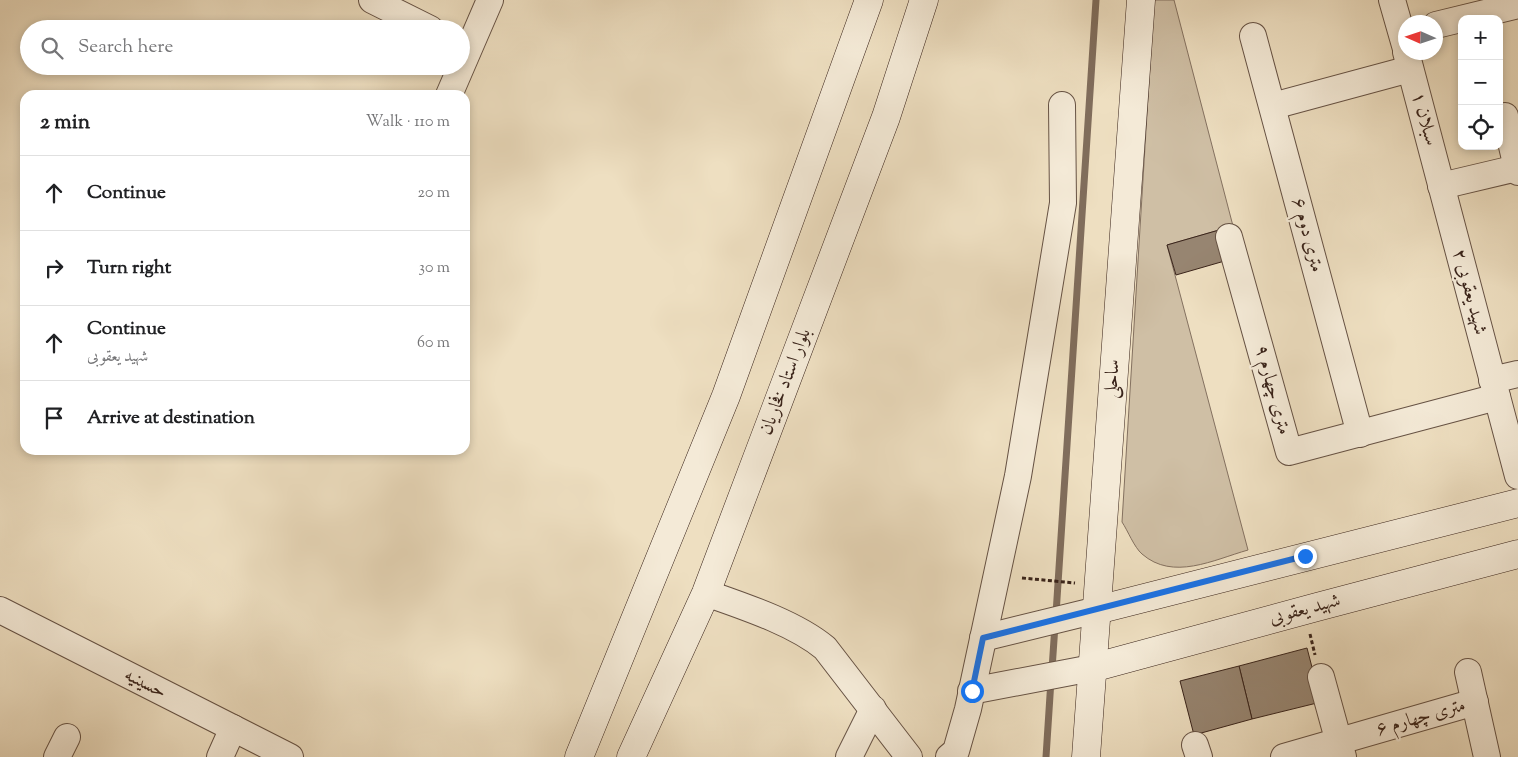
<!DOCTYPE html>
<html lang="en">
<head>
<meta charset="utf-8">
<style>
  body { margin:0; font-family:"Sorts Mill Goudy",Amiri,serif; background:#f2f2f2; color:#202124 }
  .controls { position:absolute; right:15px; top:15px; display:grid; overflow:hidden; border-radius:10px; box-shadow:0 2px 8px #0003 }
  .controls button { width:45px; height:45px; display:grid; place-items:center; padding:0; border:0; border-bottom:1px solid #e0e0e0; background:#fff; color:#202124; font:25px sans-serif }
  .compass { position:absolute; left:1398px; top:15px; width:45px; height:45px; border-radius:50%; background:#fff; box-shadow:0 2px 8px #0003; rotate:273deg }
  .stop { position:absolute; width:15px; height:15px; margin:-11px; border:4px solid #1a73e8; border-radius:50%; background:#fff }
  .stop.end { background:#1a73e8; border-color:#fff; box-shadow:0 1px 5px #0008 }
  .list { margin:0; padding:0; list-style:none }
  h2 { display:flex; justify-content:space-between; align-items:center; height:65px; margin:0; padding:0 20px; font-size:21px }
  h2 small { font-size:16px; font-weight:400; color:#757577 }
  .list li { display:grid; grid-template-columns:32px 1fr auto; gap:15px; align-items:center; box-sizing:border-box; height:75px; padding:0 20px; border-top:1px solid #e0e0e0 }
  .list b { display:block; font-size:19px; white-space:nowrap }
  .list p { margin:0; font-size:16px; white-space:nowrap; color:#757577 }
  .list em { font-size:16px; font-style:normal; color:#757577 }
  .icon { flex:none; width:28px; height:28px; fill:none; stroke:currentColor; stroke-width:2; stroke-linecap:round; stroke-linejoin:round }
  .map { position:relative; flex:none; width:1518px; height:757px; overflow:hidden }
  .search { position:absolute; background:#fff; box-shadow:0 2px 8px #0003; left:20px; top:20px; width:450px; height:55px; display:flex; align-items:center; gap:12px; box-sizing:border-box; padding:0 18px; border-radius:28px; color:#757577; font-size:19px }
  .panel { position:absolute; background:#fff; box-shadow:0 2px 8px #0003; left:20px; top:90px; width:450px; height:365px; border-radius:15px }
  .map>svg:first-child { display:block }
</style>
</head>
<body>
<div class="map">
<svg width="1518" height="757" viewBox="0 0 1518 757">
  <rect width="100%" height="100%" fill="#eedfc1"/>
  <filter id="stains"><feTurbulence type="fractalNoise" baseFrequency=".004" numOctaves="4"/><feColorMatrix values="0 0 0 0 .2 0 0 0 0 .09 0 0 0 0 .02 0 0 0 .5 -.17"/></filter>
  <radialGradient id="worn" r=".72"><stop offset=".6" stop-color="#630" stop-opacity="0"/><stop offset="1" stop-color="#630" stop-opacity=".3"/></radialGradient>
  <path fill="#cfbfa5" stroke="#847160" d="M1154 0H1174L1233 226 1167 245 1248 550C1213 560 1173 581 1142 554 1134 547 1128 531 1122 522Z"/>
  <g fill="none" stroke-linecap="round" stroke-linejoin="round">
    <g stroke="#806d5c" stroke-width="7">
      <path d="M1056 614 1096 0"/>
      <path d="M1052 669 1055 625"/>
      <path d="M1046 757 1051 680"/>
    </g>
  </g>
  <g fill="#978571" stroke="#39231a">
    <path d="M1226 228 1235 258 1176 275 1167 245Z"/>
    <path d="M1307 648 1321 702 1252 719 1239 666Z"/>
    <path d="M1239 666 1252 719 1194 735 1180 681Z"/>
  </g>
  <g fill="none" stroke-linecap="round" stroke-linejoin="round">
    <g stroke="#665244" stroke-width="28">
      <g id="street">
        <path d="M372 0 430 29"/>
        <path d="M1392 0 1406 49"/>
        <path d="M1436 25 1518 5"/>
        <path d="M1253 36 1360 434"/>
        <path d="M1406 52 1518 476"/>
        <path d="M449 95 490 0"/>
        <path d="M1273 106 1410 69"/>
        <path d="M1505 116 1518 172"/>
        <path d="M1441 186 1517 168"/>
        <path d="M1229 237 1289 452 1497 397"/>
        <path d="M1492 380 1518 374"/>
        <path d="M706 593C743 606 795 623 825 648L909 757"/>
        <path d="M0 610 290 757"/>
        <path d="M983 638 1097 610"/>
        <path d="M1468 672 1487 757"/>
        <path d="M1321 677 1343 757"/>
        <path d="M971 691 1092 668"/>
        <path d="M1195 745 1199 757"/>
        <path d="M57 757 67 737"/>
        <path d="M220 757 233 728"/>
        <path d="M849 757 873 709"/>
        <path d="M949 757 956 751 968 709 1018 476 1063 203 1062 105"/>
        <path d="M1284 757 1475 702"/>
      </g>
    </g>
    <g stroke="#39231a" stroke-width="29">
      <g id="secondary">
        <path d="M1097 610 1518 503"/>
        <path d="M1092 668 1317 607 1518 554"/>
        <path d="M579 757 726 396 869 0"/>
        <path d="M631 757 706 593 886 117 924 0"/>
        <path d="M1086 757 1141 0"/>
      </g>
    </g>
    <g stroke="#39231a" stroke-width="3" stroke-dasharray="4 2.5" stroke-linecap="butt">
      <path d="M1022 578 1075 583"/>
      <path d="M1310 634 1315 655"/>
    </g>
    <use href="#street" stroke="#f4ead7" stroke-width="26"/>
    <use href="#secondary" stroke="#f4ead7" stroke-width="28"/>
  </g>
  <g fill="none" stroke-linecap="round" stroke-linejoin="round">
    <path stroke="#1a73e8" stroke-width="6" d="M972 691 983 638 1305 556"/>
  </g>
  <g text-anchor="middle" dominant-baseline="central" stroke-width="4.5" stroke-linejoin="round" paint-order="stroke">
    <g font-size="19" fill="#39231a" stroke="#f4ead7">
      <text transform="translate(1424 119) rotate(75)">سبلان ۱</text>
      <text transform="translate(1307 235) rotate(75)">۶ متری دوم</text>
      <text transform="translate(1469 292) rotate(75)">شهید یعقوبی ۲</text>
      <text transform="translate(1113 379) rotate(-86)">ساحلی</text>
      <text transform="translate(786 382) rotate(-69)">بلوار استاد فخاریان</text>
      <text transform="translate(1272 390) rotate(75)">۹ متری چهارم</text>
      <text transform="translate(1305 610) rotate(-15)">شهید یعقوبی</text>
      <text transform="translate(145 684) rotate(27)">حسینیه</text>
      <text transform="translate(1421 718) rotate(-16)">۶ متری چهارم</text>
    </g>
  </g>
  <rect width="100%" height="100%" filter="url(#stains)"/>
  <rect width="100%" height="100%" fill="url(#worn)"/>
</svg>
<div class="controls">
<button>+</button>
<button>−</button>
<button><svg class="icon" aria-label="locate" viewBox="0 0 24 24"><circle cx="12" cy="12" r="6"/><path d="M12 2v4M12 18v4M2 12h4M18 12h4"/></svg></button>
</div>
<svg class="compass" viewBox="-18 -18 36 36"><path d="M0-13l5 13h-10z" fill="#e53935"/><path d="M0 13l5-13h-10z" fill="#757577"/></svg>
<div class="stop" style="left:972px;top:691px"></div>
<div class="stop end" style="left:1305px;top:556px"></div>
<div class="search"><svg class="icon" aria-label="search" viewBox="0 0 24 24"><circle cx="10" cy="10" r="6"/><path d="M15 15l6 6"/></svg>Search here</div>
<section class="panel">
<h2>2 min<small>Walk · 110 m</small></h2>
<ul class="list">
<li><svg class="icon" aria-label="ahead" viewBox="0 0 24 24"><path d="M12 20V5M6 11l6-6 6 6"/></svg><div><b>Continue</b></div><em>20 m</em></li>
<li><svg class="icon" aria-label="right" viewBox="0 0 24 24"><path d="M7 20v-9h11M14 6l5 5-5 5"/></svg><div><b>Turn right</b></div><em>30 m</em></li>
<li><svg class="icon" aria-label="ahead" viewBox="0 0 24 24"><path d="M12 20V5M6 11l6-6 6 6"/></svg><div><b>Continue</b><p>شهید یعقوبی</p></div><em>60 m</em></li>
<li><svg class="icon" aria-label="arrive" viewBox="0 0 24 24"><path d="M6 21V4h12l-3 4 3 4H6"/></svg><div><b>Arrive at destination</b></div></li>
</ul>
</section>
</div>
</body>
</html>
